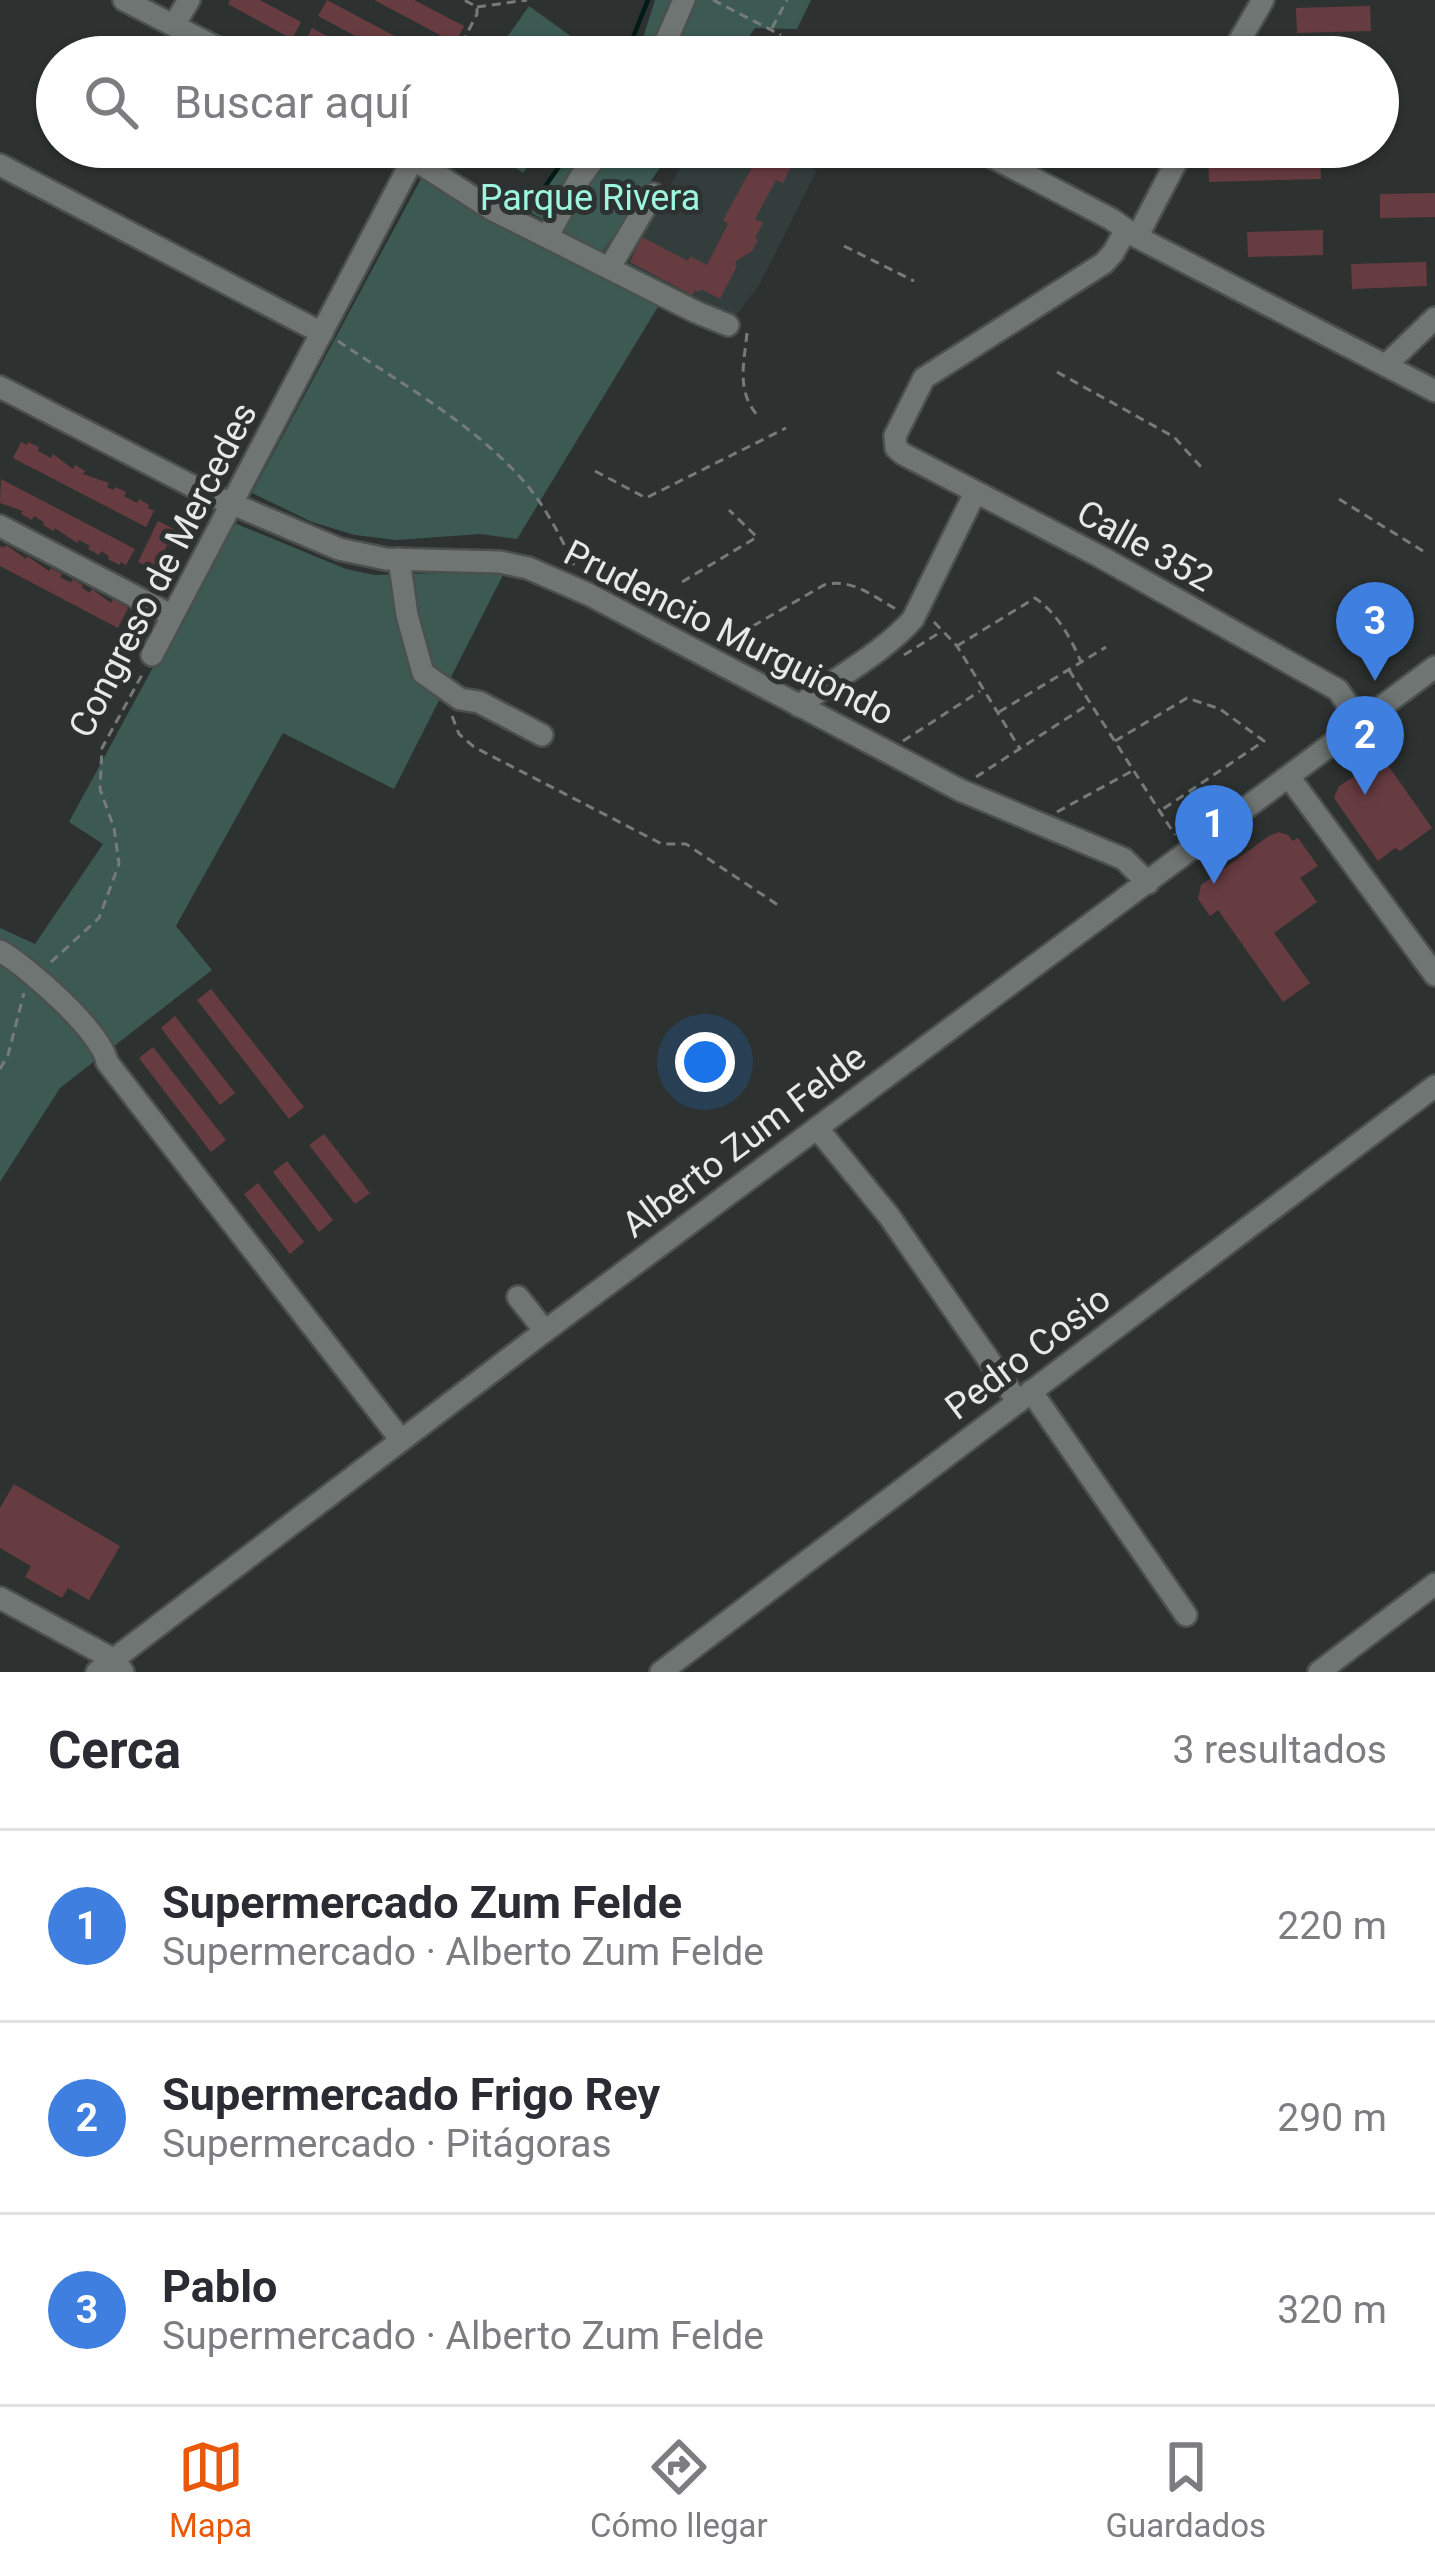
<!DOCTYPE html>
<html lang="es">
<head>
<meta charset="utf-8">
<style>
  body { margin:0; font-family:Roboto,sans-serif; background:#f7f7f7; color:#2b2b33 }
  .you { position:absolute; left:705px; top:1062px; width:42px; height:42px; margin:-30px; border:9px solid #fff; border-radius:50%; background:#1a73e8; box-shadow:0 0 0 18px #1a73e833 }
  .badge { display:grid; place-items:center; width:78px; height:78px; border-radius:50%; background:#ea580c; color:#fff; font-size:39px; font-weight:700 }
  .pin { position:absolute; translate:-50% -99px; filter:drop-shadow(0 3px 6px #0008) }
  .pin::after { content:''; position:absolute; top:63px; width:42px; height:36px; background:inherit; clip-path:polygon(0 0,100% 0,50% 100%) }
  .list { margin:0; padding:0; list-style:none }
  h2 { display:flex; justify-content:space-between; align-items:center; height:156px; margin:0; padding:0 48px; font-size:51px }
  h2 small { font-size:39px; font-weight:400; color:#7c7c81 }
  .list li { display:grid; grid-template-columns:78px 1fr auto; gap:36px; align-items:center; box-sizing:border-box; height:192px; padding:0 48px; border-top:3px solid #e1e1e2 }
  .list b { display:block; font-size:45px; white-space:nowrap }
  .list p { margin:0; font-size:39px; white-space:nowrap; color:#7c7c81 }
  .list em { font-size:39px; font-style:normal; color:#7c7c81 }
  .icon { flex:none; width:66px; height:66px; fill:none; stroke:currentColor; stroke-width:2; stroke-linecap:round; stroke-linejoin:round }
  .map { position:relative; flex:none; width:1435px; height:1672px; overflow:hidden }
  .search { position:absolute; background:#fff; box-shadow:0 3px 9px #0004; left:36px; right:36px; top:36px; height:132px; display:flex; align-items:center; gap:30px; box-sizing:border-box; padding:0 42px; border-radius:66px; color:#7c7c81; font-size:45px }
  .sheet { height:732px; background:#fff }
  nav { display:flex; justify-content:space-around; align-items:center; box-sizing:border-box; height:168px; border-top:3px solid #e1e1e2; background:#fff; font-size:33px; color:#7c7c81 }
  nav a { display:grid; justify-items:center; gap:6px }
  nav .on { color:#ea580c }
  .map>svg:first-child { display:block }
</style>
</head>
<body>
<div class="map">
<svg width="1435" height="1672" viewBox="0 0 1435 1672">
  <rect width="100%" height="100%" fill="#2d3230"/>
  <path fill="#333e3c" d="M691 147H774L817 170 759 285 731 322 626 268Z"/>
  <g fill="#3c5a52">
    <path d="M655 0H811L797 29 755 28 735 57H637Z"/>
    <path d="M529 6 600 57H493Z"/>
    <path d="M487 147H542L523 173Z"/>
    <path d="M574 147H674L602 253 528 211Z"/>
    <path d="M422 177 659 305 517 539 480 534 397 540 355 535 312 522 252 493Z"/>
    <path d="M232 522 346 569 375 575 505 571 394 789 283 733 176 926 212 970 60 1088 0 1182V928L35 944 103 844 69 822Z"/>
  </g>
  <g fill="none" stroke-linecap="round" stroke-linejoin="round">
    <g stroke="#001b15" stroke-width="4.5">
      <path d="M625 57 648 0"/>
      <path d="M532 205 573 147"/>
    </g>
  </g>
  <g fill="#673c41">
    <path d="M230 0H260L301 22 292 39 228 4Z"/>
    <path d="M327 0 434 57H395L318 16Z"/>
    <path d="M374 0H414L464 26 455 43Z"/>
    <path d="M1370 6 1371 31 1297 33 1296 8Z"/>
    <path d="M312 28 366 57H327L304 44Z"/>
    <path d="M760 153 777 161 778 157 791 167 783 183 776 180 755 219 763 223 755 238 758 240 752 251 736 261 735 265 737 266 720 299 701 289 700 292 695 290 692 295 630 262 642 237 688 261 690 256 707 265 728 224 723 220Z"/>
    <path d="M1320 154 1321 179 1209 182 1208 158Z"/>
    <path d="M1435 193V217L1380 218V194Z"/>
    <path d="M1323 230V255L1248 257 1247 232Z"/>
    <path d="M1426 262 1427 286 1352 289 1351 264Z"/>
    <path d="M21 442 27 445 28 442 39 447 38 451 51 458 53 454 73 469 75 465 85 471 83 474 109 483 107 487 113 490 115 487 126 492 124 496 137 503 139 499 149 505 148 508 154 511 146 527 13 458Z"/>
    <path d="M1 479 135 549 126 565 121 562 119 565 108 559 109 556 101 551 99 555 88 549 90 546 79 540 77 543 55 528 54 531 43 525 44 522 34 516 32 520 21 514 23 511 0 503Z"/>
    <path d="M158 521 178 531 170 547 167 545 162 556 165 557 158 572 138 562Z"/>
    <path d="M6 545 26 559 27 556 49 571 51 568 62 574 60 577 71 583 72 579 83 585 82 588 90 593 92 589 111 603 113 599 128 608 118 628 0 566V546L4 548Z"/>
    <path d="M1379 761H1385L1432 828 1400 851 1395 848 1378 861 1334 798 1339 786Z"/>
    <path d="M1279 832 1288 835 1293 841 1298 838 1318 866 1300 878 1317 902 1274 933 1310 983 1283 1002 1218 910 1210 916 1198 899 1201 885 1269 836Z"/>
    <path d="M211 989 304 1107 289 1119 197 1000Z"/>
    <path d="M175 1016 235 1093 220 1105 161 1028Z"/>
    <path d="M153 1047 226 1140 211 1152 139 1058Z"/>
    <path d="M324 1134 370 1193 355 1204 309 1145Z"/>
    <path d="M287 1161 333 1220 319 1232 273 1172Z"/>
    <path d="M258 1183 304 1242 290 1254 244 1194Z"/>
    <path d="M14 1484 120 1546 89 1600 68 1588 62 1598 25 1577 31 1566 0 1548V1508Z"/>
  </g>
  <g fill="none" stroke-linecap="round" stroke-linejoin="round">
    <g stroke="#4b504e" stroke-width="26">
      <g id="minor">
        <path d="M124 0 235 57"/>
        <path d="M174 25 189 0"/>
        <path d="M788 51 799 57"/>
        <path d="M659 57 684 0"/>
        <path d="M1230 57 1263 0"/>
        <path d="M403 147 413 159 491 209 696 312 728 325"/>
        <path d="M973 147 1111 219 1137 237 1435 391"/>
        <path d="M0 165 322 333"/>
        <path d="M1126 230 1113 253 1104 263 924 378 895 436 896 448 903 454 1101 557 1338 690 1360 723"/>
        <path d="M547 237 580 178 603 147"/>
        <path d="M1137 237 1184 147"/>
        <path d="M610 267 653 194"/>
        <path d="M1386 365 1435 318"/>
        <path d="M0 387 204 492 339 549 386 559 500 562 528 568 588 594 960 790 1124 859 1148 883"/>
        <path d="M0 526 171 615"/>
        <path d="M399 559 407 615 423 673 460 699 479 702 542 735"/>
        <path d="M152 655 413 159"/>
        <path d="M799 706C836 677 882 654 913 619L975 493"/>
        <path d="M1289 777 1435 975"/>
        <path d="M0 951C27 966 102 1032 107 1062L401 1440"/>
        <path d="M817 1128 889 1216 1018 1402"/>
        <path d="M518 1297 545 1331"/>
        <path d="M1031 1391 1186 1615"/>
        <path d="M0 1598 113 1659 123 1672"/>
        <path d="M97 1672 545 1331 1435 667"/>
        <path d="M661 1672 1435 1086"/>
        <path d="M1319 1672 1435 1584"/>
      </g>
    </g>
    <g stroke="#767b79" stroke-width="3" stroke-dasharray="9 6" stroke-linecap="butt">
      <path d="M713 0 781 35"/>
      <path d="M477 7 527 0"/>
      <path d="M772 28 787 0"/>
      <path d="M455 57 477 14V7L464 0"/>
      <path d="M844 246 914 281"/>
      <path d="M747 333C744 364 736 391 758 416"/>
      <path d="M338 341C400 383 469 421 520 477 543 502 560 535 574 565"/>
      <path d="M1057 372 1174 437 1201 467"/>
      <path d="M595 471 646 498 786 428"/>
      <path d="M1339 499 1423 551"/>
      <path d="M682 582 757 537 729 510"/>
      <path d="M934 622 957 646 1020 749"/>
      <path d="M727 641 824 585C850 577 874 597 896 609"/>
      <path d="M957 646 1035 598C1057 613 1071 638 1081 662"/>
      <path d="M904 655 942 631"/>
      <path d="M1069 670 1175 835"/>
      <path d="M999 712 1106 647"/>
      <path d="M452 716 459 734 474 747 662 844H686L781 907"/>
      <path d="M903 741 980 691"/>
      <path d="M1115 741 1187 698 1220 709 1264 741 1160 811"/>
      <path d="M976 777 1089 704"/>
      <path d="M1057 812 1132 771"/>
      <path d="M51 962 99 918 119 864 114 828 100 789 102 748 143 673"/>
      <path d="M0 1069 8 1055 24 993"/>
    </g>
    <use href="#minor" stroke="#6f7573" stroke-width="21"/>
  </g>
  <g text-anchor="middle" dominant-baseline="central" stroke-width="10" stroke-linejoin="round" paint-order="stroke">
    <g font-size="36" fill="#9df5df" stroke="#2d3230">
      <text x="590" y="198">Parque Rivera</text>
    </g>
    <g font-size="36" fill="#e5e9e8" stroke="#2d3230">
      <text transform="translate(1145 546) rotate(29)">Calle 352</text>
      <text transform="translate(163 570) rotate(-63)">Congreso de Mercedes</text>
      <text transform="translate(729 633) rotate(27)">Prudencio Murguiondo</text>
      <text transform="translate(744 1141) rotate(-37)">Alberto Zum Felde</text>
      <text transform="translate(1028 1353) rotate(-37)">Pedro Cosio</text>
    </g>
  </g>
</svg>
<div class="you"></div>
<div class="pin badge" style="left:1214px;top:884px;background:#3f7fe0">1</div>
<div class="pin badge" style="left:1365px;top:795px;background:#3f7fe0">2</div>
<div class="pin badge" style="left:1375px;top:681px;background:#3f7fe0">3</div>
<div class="search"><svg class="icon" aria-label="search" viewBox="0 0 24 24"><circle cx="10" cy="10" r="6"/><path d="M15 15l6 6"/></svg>Buscar aquí</div>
</div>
<section class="sheet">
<h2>Cerca<small>3 resultados</small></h2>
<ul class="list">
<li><span class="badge" style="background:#3f7fe0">1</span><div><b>Supermercado Zum Felde</b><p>Supermercado · Alberto Zum Felde</p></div><em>220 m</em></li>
<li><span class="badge" style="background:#3f7fe0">2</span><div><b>Supermercado Frigo Rey</b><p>Supermercado · Pitágoras</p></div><em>290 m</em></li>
<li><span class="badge" style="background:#3f7fe0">3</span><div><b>Pablo</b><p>Supermercado · Alberto Zum Felde</p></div><em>320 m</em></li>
</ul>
</section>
<nav>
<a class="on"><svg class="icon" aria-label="map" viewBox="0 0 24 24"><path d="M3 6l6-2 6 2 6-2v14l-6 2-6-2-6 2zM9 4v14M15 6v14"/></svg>Mapa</a>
<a><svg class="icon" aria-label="directions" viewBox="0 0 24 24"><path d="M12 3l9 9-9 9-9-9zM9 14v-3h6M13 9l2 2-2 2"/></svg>Cómo llegar</a>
<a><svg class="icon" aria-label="saved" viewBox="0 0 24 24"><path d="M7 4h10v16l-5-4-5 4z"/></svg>Guardados</a>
</nav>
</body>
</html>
